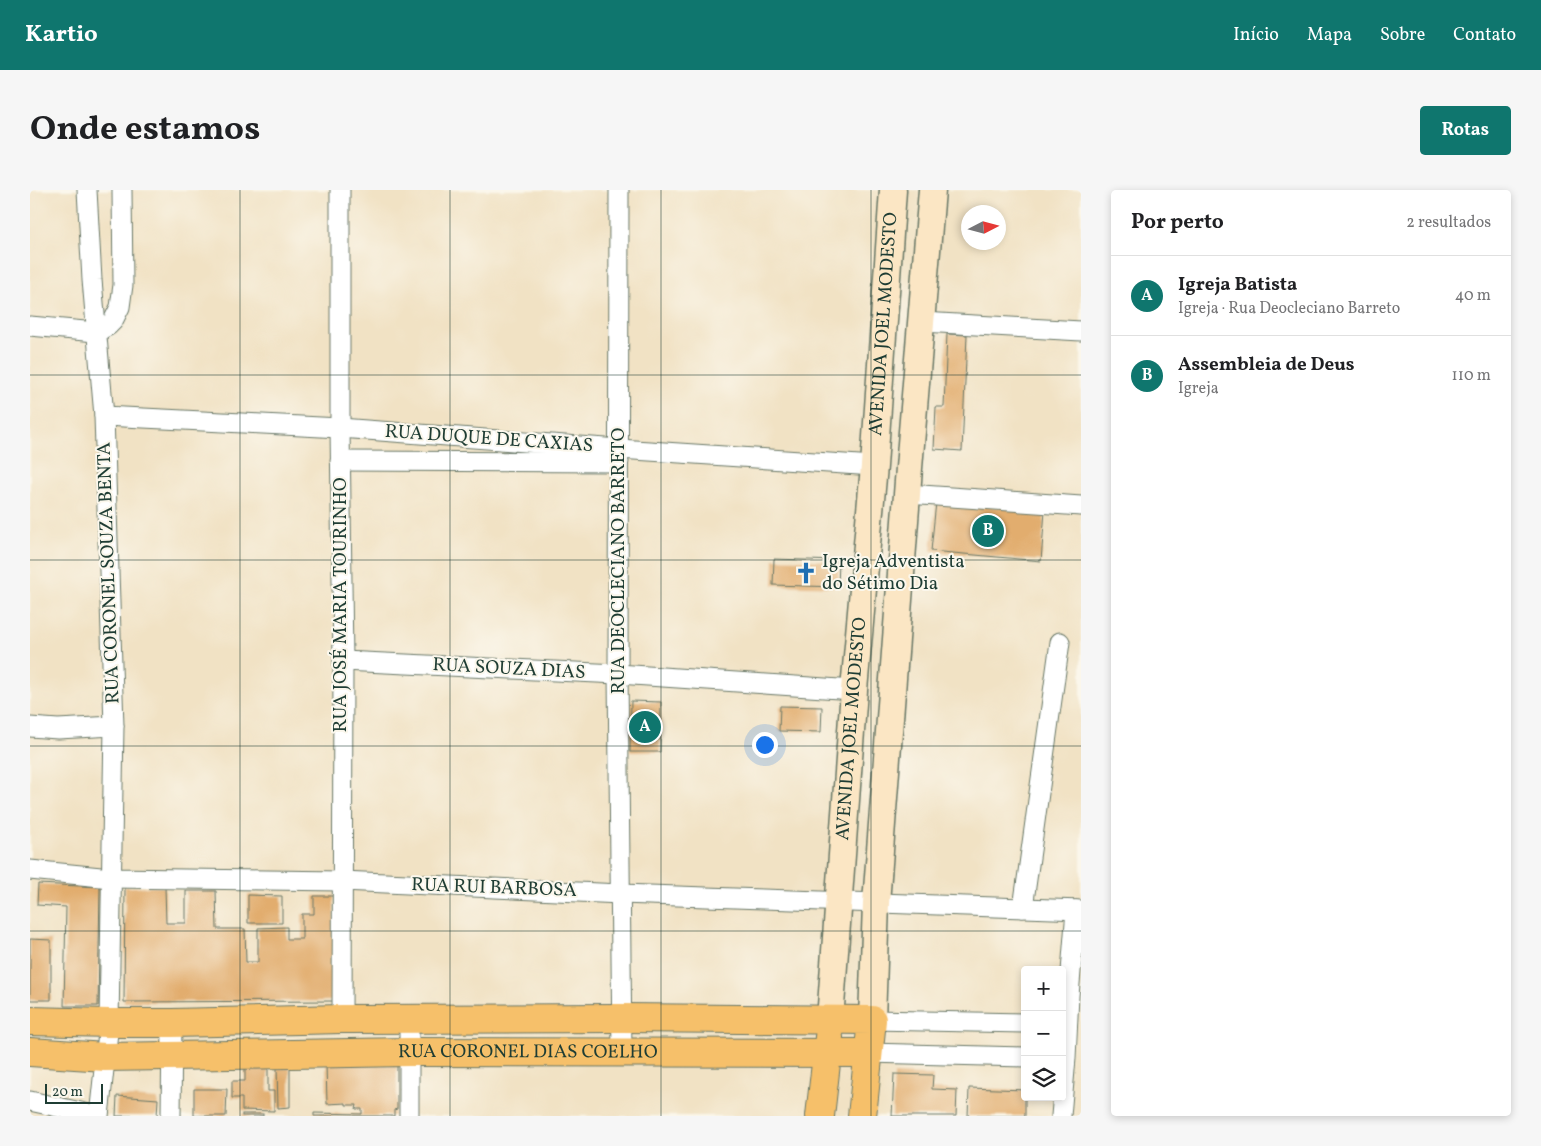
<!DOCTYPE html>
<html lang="pt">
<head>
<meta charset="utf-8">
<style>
  body { margin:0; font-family:Vollkorn,serif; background:#f6f6f6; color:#202124 }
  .controls { position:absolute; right:15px; bottom:15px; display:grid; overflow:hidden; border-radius:5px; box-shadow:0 2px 8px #0003 }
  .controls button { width:45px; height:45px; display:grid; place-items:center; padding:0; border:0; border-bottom:1px solid #e0e0e0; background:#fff; color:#202124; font:25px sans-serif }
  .compass { position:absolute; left:931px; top:15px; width:45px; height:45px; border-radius:50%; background:#fff; box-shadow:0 2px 8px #0003; rotate:84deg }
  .scale { position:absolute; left:15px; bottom:12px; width:58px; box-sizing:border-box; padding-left:5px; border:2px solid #1f3d34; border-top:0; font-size:14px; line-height:18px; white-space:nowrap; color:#1f3d34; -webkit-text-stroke:4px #fbf7ec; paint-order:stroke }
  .you { position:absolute; left:734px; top:554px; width:18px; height:18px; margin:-12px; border:4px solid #fff; border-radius:50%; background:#1a73e8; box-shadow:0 0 0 8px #1a73e833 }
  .badge { display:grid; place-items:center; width:32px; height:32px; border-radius:50%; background:#0f766e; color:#fff; font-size:16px; font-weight:700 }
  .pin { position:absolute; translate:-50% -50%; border:2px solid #fff; box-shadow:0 1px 5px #0006 }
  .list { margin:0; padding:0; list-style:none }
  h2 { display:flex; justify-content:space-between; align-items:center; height:65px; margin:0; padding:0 20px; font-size:21px }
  h2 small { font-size:16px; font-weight:400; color:#757577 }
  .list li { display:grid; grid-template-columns:32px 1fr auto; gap:15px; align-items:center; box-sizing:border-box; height:80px; padding:0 20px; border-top:1px solid #e0e0e0 }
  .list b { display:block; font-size:19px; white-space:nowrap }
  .list p { margin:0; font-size:16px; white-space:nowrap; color:#757577 }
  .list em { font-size:16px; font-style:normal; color:#757577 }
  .icon { flex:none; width:28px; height:28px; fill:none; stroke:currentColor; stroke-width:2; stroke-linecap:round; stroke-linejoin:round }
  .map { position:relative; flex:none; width:1051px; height:926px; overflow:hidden; border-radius:5px }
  header { display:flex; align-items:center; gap:30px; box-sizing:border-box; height:70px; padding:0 25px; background:#0f766e; color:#fff }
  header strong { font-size:24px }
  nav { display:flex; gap:28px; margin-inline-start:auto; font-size:18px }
  .intro { display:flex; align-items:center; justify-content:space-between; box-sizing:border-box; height:120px; padding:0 30px }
  h1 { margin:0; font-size:35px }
  .button { padding:12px 22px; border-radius:5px; background:#0f766e; color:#fff; font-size:18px; font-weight:700 }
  main { display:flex; gap:30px; padding:0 30px }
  aside { flex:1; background:#fff; border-radius:5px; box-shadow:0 2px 8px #0003 }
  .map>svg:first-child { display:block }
</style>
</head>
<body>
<header>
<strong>Kartio</strong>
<nav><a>Início</a><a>Mapa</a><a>Sobre</a><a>Contato</a></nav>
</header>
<div class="intro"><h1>Onde estamos</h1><a class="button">Rotas</a></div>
<main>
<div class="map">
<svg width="1051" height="926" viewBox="0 0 1051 926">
  <rect width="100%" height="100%" fill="#fbf7ec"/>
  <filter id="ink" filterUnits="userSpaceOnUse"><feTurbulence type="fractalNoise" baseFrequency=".02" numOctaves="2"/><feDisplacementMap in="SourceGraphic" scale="10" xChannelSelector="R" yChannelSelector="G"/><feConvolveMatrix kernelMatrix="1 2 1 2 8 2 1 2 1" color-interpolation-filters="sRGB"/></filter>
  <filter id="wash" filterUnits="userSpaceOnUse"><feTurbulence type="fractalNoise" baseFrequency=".0096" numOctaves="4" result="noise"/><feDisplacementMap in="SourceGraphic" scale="20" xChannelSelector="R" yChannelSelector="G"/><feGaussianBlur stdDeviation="1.12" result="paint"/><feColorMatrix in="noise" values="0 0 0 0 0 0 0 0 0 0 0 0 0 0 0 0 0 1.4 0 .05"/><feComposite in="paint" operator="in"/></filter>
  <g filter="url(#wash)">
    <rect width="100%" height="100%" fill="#f1e2c4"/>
    <g id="blocks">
      <g fill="#e2ad6e">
        <path d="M917 144 937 145 932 261 904 259 906 217H914Z"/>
        <path d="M906 312 1015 321 1011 371 901 361Z"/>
        <path d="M744 369 809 371 808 397 743 395Z"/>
        <path d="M601 511 631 512 630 562H600Z"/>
        <path d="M750 516 792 517 791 542 749 541Z"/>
        <path d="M8 694 70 697 68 816H34L36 717 7 715Z"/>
        <path d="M95 697H135L136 733H156V701H186L187 739H215L216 772H228V738L257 737V749H272V724H284V706H304L305 811 94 812Z"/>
        <path d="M218 705 252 706V733H218Z"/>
        <path d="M0 749 21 750V810H0Z"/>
        <path d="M296 873 367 875V919L364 920V926H284V923L332 924V919H326L327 915H316V913L297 914Z"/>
        <path d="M215 876H238V901H244V921L212 920V908H202V891H215Z"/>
        <path d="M247 878H260V917L248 918Z"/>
        <path d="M864 884 903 885 902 899 927 900 926 926H862Z"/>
        <path d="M939 898 995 900V926H938Z"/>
        <path d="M164 899H197L196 926H164Z"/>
        <path d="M87 906 128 909 127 926H86Z"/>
        <rect x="212" y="924" width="21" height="2"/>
      </g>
    </g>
  </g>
  <g filter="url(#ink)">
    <use href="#blocks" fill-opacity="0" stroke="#687766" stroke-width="1"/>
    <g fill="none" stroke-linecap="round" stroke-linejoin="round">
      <g stroke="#687766" stroke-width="21">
        <g id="street">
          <path d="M310 0V238L313 471 312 829"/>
          <path d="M589 0 588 484 592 863"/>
          <path d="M892 132 1051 141"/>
          <path d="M0 136 66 142 78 136 83 131 90 117 93 95 92 0"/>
          <path d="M74 226 310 238 589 259 844 276"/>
          <path d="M310 271 589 272"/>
          <path d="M877 304 1051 316"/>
          <path d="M313 471 588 484 824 500"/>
          <path d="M0 537 28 539 84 536"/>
          <path d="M0 680 81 688 312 691 591 704 1051 720"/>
          <path d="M993 718 1030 452"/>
          <path d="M379 829V926"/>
          <path d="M842 830 995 833"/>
          <path d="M838 863 995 867"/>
          <path d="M0 911 69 926 79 833 84 536 74 226 62 90 57 0"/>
          <path d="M141 926 142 833"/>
          <path d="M1031 926 1036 868 1039 806 1046 720"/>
        </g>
      </g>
      <g stroke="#687766" stroke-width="29">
        <g id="secondary">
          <path id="s1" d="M800 830 824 500 844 276 863 0"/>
          <path d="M842 830 846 713 879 278 902 0"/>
        </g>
      </g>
      <g stroke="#687766" stroke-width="30">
        <g id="primary">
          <path d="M0 831 79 833H142L312 829 591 828 842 830 832 926"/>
          <path id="s2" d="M0 862 75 867 379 862 838 863"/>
          <path d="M790 926 799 847"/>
        </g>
      </g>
      <use href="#street" stroke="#fff" stroke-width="19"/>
      <use href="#secondary" stroke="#fbe6c4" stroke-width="26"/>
      <use href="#primary" stroke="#f6c06b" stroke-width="28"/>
    </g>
  </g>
  <path fill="none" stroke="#1f3d34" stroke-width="1" stroke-opacity="0.55" d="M210 0V926M420 0V926M631 0V926M841 0V926M0 185H1051M0 370H1051M0 556H1051M0 741H1051"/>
  <defs>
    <g id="church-bare" transform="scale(1.725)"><path d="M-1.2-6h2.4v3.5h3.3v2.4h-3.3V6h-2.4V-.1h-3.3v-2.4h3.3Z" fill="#1f6fb2" stroke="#fbf7ec" stroke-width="2.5" paint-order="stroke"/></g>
  </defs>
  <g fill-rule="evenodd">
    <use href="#church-bare" x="776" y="383"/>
  </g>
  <g text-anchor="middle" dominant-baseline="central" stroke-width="4" stroke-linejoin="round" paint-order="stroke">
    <g font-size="19" fill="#1f3d34" stroke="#fbf7ec">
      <text stroke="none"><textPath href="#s1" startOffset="698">AVENIDA JOEL MODESTO</textPath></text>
      <text transform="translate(459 249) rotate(4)">RUA DUQUE DE CAXIAS</text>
      <text transform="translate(589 371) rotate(-90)">RUA DEOCLECIANO BARRETO</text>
      <text transform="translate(79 383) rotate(-92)">RUA CORONEL SOUZA BENTA</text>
      <text transform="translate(311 415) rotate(-90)">RUA JOSÉ MARIA TOURINHO</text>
      <text transform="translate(479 479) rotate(3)">RUA SOUZA DIAS</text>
      <text stroke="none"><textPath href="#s1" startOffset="292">AVENIDA JOEL MODESTO</textPath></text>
      <text transform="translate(464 698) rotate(2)">RUA RUI BARBOSA</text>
      <text stroke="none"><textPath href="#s2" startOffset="498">RUA CORONEL DIAS COELHO</textPath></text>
    </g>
    <g font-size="19" fill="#1f3d34" stroke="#fbf7ec" text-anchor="start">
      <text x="792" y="372">Igreja Adventista<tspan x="792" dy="22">do Sétimo Dia</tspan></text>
    </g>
  </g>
</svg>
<div class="controls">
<button>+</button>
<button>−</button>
<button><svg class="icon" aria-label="layers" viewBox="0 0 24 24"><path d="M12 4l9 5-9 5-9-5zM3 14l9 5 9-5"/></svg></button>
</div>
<svg class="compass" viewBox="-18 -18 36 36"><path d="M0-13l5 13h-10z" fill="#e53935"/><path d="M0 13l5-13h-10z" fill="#757577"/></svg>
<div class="scale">20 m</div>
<div class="you"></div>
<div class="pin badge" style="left:615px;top:537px">A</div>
<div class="pin badge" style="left:958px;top:341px">B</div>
</div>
<aside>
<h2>Por perto<small>2 resultados</small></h2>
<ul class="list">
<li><span class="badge">A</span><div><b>Igreja Batista</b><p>Igreja · Rua Deocleciano Barreto</p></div><em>40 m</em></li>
<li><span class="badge">B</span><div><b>Assembleia de Deus</b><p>Igreja</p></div><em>110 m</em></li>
</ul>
</aside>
</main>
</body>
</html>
